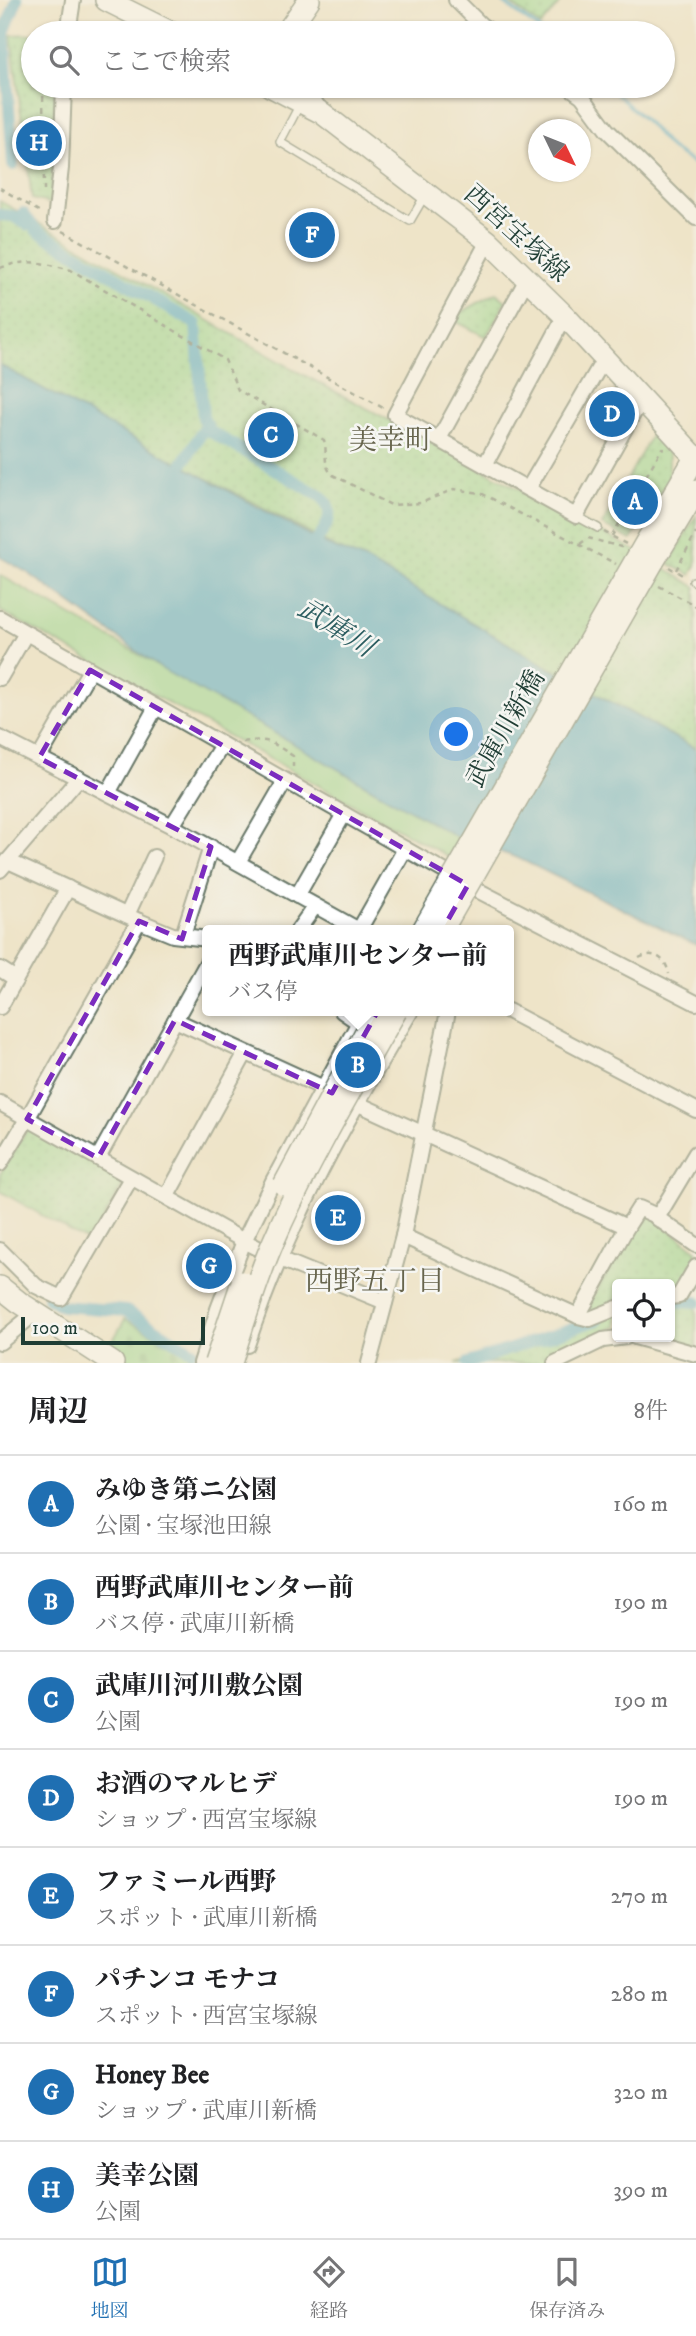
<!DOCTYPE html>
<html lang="ja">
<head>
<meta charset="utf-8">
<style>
  body { margin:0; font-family:"IM FELL DW Pica","Noto Serif JP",serif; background:#f6f6f6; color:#202124 }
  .controls { position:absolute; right:21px; bottom:21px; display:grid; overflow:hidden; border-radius:7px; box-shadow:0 2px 5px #0004 }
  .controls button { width:63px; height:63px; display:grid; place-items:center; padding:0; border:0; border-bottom:2px solid #e0e0e0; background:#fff; color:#202124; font:35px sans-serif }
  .compass { position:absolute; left:528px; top:119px; width:63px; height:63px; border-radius:50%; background:#fff; box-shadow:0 2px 5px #0004; rotate:133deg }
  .scale { position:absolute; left:21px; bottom:18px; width:184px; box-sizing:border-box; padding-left:7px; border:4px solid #1f3d34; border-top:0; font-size:19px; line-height:24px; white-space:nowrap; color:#1f3d34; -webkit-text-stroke:5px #f6f6f2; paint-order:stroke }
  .you { position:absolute; left:457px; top:735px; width:24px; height:24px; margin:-18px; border:5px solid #fff; border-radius:50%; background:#1a73e8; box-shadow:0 0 0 10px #1a73e833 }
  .badge { display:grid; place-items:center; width:46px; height:46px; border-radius:50%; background:#1f6fb2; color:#fff; font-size:23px; font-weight:700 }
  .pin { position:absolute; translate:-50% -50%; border:4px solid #fff; box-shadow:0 2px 7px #0006 }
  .popup { position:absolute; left:202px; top:925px; width:312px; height:91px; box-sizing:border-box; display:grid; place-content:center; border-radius:7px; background:#fff; filter:drop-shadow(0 2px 5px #0005); font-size:23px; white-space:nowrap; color:#757577 }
  .popup b { font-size:26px; color:#202124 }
  .popup::after { content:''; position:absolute; left:50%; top:100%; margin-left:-14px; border:14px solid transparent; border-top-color:#fff }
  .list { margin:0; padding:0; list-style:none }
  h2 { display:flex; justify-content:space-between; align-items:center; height:91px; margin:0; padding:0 28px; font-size:30px }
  h2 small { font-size:23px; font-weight:400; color:#757577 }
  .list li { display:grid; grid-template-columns:46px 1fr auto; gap:21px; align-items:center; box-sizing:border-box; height:98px; padding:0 28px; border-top:2px solid #e0e0e0 }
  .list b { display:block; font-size:26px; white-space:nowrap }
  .list p { margin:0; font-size:23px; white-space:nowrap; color:#757577 }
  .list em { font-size:23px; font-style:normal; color:#757577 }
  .icon { flex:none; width:38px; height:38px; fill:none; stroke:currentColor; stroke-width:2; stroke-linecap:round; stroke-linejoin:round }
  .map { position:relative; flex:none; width:696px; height:1363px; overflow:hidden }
  .search { position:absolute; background:#fff; box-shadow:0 2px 5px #0004; left:21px; right:21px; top:21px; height:77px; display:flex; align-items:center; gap:18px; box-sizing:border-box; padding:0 24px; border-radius:38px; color:#757577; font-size:26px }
  .sheet { height:875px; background:#fff }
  nav { display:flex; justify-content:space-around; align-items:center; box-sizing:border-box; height:98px; border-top:2px solid #e0e0e0; background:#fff; font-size:19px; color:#757577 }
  nav a { display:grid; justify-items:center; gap:4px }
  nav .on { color:#1f6fb2 }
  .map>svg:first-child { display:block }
</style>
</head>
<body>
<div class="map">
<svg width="696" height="1363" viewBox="0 0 696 1363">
  <defs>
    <pattern id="cemetery-stones" width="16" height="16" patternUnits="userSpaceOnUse" patternTransform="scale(1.75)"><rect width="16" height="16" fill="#94d890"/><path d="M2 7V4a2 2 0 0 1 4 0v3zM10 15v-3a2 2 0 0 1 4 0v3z" fill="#7fba7d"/></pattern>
    <pattern id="park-dots" width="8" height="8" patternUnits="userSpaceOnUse" patternTransform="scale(1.75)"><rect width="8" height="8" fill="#94d890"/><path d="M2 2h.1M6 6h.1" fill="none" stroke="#7fba7d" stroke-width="1.8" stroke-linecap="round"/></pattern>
  </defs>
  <rect width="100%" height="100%" fill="#f6f6f2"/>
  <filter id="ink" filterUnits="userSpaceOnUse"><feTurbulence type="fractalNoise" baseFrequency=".0143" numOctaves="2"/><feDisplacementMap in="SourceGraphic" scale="14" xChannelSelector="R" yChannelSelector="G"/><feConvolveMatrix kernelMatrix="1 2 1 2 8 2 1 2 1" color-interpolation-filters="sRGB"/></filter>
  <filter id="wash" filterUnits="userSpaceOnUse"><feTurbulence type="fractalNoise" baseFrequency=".00686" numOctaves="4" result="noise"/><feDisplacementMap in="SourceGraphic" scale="28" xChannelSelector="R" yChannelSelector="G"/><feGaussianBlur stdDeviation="1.57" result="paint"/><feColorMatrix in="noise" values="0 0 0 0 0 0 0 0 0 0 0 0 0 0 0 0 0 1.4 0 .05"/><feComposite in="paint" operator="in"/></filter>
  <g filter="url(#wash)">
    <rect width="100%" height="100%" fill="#eee4c8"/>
    <path fill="#94d890" stroke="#5a8a62" stroke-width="2" d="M0 575 459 838 449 857 0 611Z"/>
    <path fill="url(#cemetery-stones)" stroke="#5a8a62" stroke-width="2" d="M125 1319 190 1355 188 1363H134L108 1349Z"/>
    <g fill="url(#park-dots)" stroke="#5a8a62" stroke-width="2">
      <path d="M506 0H563L540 26Z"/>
      <path d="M33 34V86H55L51 204 32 199 11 35Z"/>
      <path d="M0 201 302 374 629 547 696 587V749L255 503 159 454 0 365Z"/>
      <path d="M496 293 506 301 486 337 455 321 458 314Z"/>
      <path d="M653 432 669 454V478L631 540 602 525Z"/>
      <path d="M696 516V565L691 575 669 564Z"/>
      <path d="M30 1125 122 1179 124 1183 90 1243 0 1191V1174Z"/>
      <path d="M640 1215H651L696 1250V1261L679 1292 670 1293V1284H617V1306L584 1313Z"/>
      <path d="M674 1304H696V1351L664 1342 662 1337H670V1315Z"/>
      <path d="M617 1312V1327L595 1335 587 1345 550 1363H456Z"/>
    </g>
    <path fill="#48a7c7" stroke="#34727e" stroke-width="2" d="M0 365 325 544 365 560 558 673 696 749V945L518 858 459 838 160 668 28 573 0 557Z"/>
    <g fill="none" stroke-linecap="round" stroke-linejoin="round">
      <g stroke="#48a7c7" stroke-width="3.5">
        <path d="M500 0 544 33"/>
        <path d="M608 86 650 125 670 148 696 165"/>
      </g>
      <g stroke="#48a7c7" stroke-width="12">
        <path d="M13 165 4 33 17 0"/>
        <path d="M23 213 37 231 196 324 203 418 211 432 322 497C340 516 320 534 309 553"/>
        <path d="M0 215 13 216 28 225"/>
        <path d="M174 478 207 424"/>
        <path d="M48 1298 62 1306 126 1311 192 1351"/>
        <path d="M670 1302H696"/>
        <path d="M468 1363 597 1320"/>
      </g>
    </g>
  </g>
  <g filter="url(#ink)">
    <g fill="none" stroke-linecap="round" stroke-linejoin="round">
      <g stroke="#677768" stroke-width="10">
        <g id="lane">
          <path d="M300 104 280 142 410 221 424 197"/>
          <path d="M576 516 598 528"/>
          <path d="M693 581 696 582"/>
        </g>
      </g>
      <g stroke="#677768" stroke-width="18">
        <g id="street">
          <path d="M456 0 481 25 493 33"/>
          <path d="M68 33 73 0"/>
          <path d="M305 86 321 112"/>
          <path d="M568 86 582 96 607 130 696 218"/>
          <path d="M55 221 61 168 64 86"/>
          <path d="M488 241 395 415 576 516 641 400"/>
          <path d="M439 439 527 279"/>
          <path d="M485 465 565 316"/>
          <path d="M528 489 604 359"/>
          <path d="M0 618 479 891 696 1003"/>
          <path d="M0 678 26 633"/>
          <path d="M0 738 172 826 359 930 405 849"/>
          <path d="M39 758 90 670"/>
          <path d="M108 793 156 707"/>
          <path d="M172 826 222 745"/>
          <path d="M8 861 139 921"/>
          <path d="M238 862 285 781"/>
          <path d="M0 870 79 778"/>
          <path d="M297 896 344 814"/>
          <path d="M127 915 154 857"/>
          <path d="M298 930 315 906"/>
          <path d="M183 935 211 847"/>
          <path d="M0 969 16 979"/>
          <path d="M0 1007 68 888"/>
          <path d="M342 1011 358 1022"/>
          <path d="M508 1011 696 1110"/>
          <path d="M175 1020 627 1227 578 1316"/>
          <path d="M0 1103 244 1241 280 1259 385 1302"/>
          <path d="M696 1153 657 1218 696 1245"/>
          <path d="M98 1158 208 961"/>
          <path d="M0 1164 27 1119 139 921 173 935 208 939"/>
          <path d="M167 1196 245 1054"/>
          <path d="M627 1227 639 1208 659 1217"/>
          <path d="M403 1236 578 1316 590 1319 617 1308"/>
          <path d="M0 1250 36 1286 61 1298 131 1178"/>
          <path d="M670 1297 679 1296 696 1267"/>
          <path d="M635 1337 696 1354"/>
          <path d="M0 1342 35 1313"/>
          <path d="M247 1345C286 1226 347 1118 411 1011"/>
          <path d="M201 1363 218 1309 244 1241 274 1179 365 1011"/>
          <path d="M369 1363 403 1236 448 1011"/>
          <path d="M555 1363 603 1340 626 1337"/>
        </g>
      </g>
      <g stroke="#677768" stroke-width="24">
        <g id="secondary">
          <path d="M106 0 172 33"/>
          <path d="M286 33 309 0"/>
          <path d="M270 86 322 113 488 241 565 316 696 458"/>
          <path d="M638 556 696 456"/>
          <path d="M653 562 696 491"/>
          <path d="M0 1287 19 1302 113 1363"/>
        </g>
      </g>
      <g stroke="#677768" stroke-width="2.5" stroke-dasharray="5 5" stroke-linecap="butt">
        <path d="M43 86 44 191"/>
        <path d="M0 188 42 213"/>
        <path d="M63 231 385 409"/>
        <path d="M0 268C27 258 44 263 71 270L225 360 238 390 324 440C328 454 322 460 331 474L391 505 421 503 454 489 481 493 616 564"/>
        <path d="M620 522 635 530"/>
        <path d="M604 532 626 544"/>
        <path d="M612 536 662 448 664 449"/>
        <path d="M580 544 588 538 621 547 625 543"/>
        <path d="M669 567 684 576"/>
        <path d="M676 570 696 533"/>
        <path d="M659 586 696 606"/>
        <path d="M243 742C270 738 271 742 293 756V771"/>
        <path d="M639 958C654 950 666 958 669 974"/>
      </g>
      <use href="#lane" stroke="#fff" stroke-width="7"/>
      <use href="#street" stroke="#fff" stroke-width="14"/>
      <use href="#secondary" stroke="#fff" stroke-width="21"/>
      <g stroke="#677768" stroke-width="24" stroke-linecap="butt">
        <g id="secondary-bridge">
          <path d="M423 930 638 556"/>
          <path d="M442 930 653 562"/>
          <path d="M284 1185 377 1011"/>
          <path d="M215 1363 242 1282"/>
          <path d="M231 1363C243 1324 255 1285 271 1247 306 1165 352 1088 396 1011"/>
        </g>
      </g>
      <use href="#secondary-bridge" stroke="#fff" stroke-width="21"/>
    </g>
  </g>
  <path d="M0 0H696V1363H0ZM90 670 468 885 422 965 408 957 332 1093 175 1020 98 1158 27 1119 139 921 182 939 211 847 39 758Z" fill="#eee4c8" fill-opacity=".55" fill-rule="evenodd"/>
  <path fill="none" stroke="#7b2cbf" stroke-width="5" stroke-dasharray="14 9" stroke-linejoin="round" d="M90 670 468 885 422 965 408 957 332 1093 175 1020 98 1158 27 1119 139 921 182 939 211 847 39 758Z"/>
  <g text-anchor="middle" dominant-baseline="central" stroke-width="5" stroke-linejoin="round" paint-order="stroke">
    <g font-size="26" fill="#1f3d34" stroke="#f6f6f2">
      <text transform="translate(516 234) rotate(42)">西宮宝塚線</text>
      <text transform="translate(506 729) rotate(-60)">武庫川新橋</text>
    </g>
    <g font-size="28" fill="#67654d" stroke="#f6f6f2">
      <text x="391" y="440">美幸町</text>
      <text x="375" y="1281">西野五丁目</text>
    </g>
    <g font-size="28" font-style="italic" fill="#2b5d60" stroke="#f6f6f2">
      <text transform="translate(336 628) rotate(32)">武庫川</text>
    </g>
  </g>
</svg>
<div class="controls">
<button><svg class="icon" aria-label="locate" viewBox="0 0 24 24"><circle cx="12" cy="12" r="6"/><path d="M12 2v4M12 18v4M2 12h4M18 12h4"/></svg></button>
</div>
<svg class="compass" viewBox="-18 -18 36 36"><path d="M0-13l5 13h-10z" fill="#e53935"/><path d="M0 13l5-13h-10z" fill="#757577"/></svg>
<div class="scale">100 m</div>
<div class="you"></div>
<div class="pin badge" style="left:635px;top:502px">A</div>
<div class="pin badge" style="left:358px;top:1065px">B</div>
<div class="popup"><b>西野武庫川センター前</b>バス停</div>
<div class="pin badge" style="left:271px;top:435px">C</div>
<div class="pin badge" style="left:612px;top:414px">D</div>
<div class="pin badge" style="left:338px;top:1218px">E</div>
<div class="pin badge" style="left:312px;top:235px">F</div>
<div class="pin badge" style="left:209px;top:1266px">G</div>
<div class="pin badge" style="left:39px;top:143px">H</div>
<div class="search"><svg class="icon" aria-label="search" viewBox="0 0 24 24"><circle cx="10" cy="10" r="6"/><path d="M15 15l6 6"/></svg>ここで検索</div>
</div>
<section class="sheet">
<h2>周辺<small>8件</small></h2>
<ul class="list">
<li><span class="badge">A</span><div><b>みゆき第ニ公園</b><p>公園 · 宝塚池田線</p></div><em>160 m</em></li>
<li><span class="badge">B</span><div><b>西野武庫川センター前</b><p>バス停 · 武庫川新橋</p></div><em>190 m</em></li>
<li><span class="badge">C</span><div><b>武庫川河川敷公園</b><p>公園</p></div><em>190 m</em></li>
<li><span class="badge">D</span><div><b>お酒のマルヒデ</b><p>ショップ · 西宮宝塚線</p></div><em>190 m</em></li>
<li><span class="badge">E</span><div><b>ファミール西野</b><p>スポット · 武庫川新橋</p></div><em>270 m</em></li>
<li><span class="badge">F</span><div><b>パチンコ モナコ</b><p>スポット · 西宮宝塚線</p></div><em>280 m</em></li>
<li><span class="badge">G</span><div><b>Honey Bee</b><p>ショップ · 武庫川新橋</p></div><em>320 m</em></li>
<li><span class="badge">H</span><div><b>美幸公園</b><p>公園</p></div><em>390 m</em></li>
</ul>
</section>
<nav>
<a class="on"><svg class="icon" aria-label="map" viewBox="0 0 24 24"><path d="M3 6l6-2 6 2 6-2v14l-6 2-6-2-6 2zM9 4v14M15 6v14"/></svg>地図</a>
<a><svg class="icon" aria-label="directions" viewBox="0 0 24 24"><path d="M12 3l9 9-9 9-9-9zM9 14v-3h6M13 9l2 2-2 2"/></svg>経路</a>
<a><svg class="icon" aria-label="saved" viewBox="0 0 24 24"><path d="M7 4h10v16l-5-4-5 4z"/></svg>保存済み</a>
</nav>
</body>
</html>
